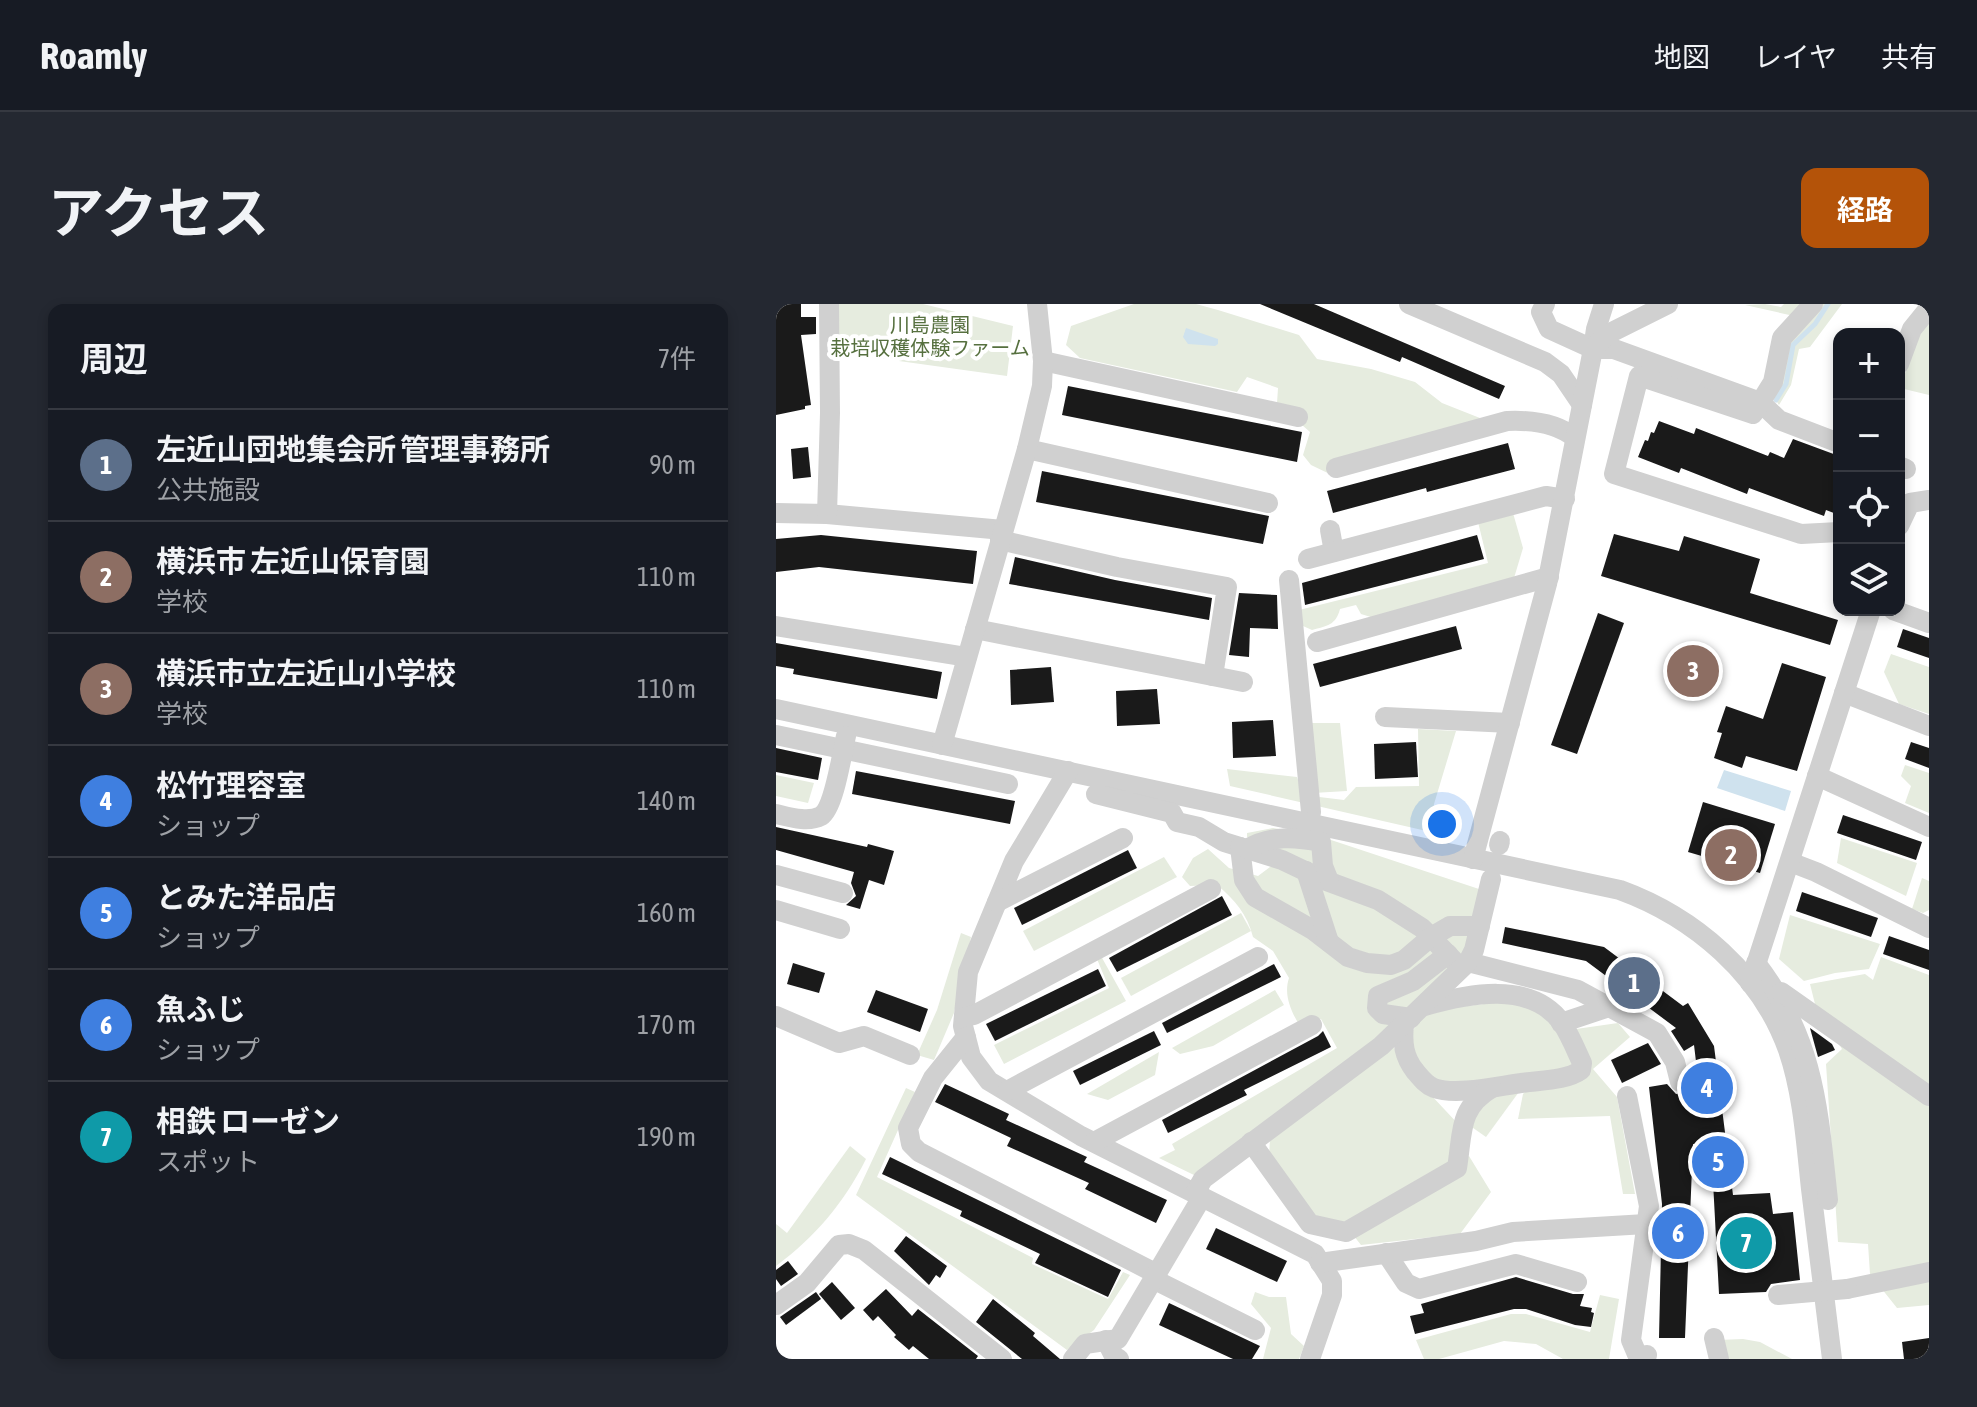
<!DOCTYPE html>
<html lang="ja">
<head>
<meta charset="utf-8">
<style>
  body { margin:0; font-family:"Asap Condensed","Noto Sans JP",sans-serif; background:#242831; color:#f1f3f6 }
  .controls { position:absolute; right:24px; top:24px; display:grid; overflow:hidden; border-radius:16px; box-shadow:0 4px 12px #0003 }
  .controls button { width:72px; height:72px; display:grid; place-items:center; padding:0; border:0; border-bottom:2px solid #363941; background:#171b24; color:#f1f3f6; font:40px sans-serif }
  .you { position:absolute; left:666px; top:520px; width:28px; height:28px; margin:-20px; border:6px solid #fff; border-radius:50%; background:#1a73e8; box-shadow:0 0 0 12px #1a73e833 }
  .badge { display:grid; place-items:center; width:52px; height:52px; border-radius:50%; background:#b45309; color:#fff; font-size:26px; font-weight:700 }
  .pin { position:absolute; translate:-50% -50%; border:4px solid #fff; box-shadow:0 2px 8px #0006 }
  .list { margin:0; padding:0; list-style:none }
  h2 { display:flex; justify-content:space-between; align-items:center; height:104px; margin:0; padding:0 32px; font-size:34px }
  h2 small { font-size:26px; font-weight:400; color:#9ea1a6 }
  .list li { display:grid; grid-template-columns:52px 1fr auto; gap:24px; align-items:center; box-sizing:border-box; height:112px; padding:0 32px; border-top:2px solid #363941 }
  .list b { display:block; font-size:30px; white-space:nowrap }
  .list p { margin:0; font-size:26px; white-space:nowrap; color:#9ea1a6 }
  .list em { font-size:26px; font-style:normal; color:#9ea1a6 }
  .icon { flex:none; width:44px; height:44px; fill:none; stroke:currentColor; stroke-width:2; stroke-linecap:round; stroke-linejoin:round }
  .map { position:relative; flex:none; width:1153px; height:1055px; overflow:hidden; border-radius:16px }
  header { display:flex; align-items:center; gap:48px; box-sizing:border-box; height:112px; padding:0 40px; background:#171b24; border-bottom:2px solid #363941 }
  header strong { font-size:38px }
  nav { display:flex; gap:44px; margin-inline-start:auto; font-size:28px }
  .intro { display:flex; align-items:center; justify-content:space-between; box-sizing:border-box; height:192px; padding:0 48px }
  h1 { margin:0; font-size:56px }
  .button { padding:20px 36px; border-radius:16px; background:#b45309; color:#fff; font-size:28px; font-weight:700 }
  main { display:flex; gap:48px; padding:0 48px }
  aside { flex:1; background:#171b24; border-radius:16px; box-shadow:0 4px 12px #0003 }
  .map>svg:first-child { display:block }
</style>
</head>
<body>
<header>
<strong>Roamly</strong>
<nav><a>地図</a><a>レイヤ</a><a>共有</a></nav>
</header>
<div class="intro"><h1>アクセス</h1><a class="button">経路</a></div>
<main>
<aside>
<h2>周辺<small>7件</small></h2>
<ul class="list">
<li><span class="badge" style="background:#5c6f8a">1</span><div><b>左近山団地集会所 管理事務所</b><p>公共施設</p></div><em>90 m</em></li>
<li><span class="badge" style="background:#8d6e63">2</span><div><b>横浜市 左近山保育園</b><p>学校</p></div><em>110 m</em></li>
<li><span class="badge" style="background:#8d6e63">3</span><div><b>横浜市立左近山小学校</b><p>学校</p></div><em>110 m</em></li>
<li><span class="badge" style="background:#3f7fe0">4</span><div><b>松竹理容室</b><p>ショップ</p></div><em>140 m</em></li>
<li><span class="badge" style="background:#3f7fe0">5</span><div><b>とみた洋品店</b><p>ショップ</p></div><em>160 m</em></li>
<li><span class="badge" style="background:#3f7fe0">6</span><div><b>魚ふじ</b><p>ショップ</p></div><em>170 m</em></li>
<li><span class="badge" style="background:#0f9aa8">7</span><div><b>相鉄 ローゼン</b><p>スポット</p></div><em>190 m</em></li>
</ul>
</aside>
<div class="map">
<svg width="1153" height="1055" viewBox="0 0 1153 1055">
  <rect width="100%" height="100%" fill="#fff"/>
  <g fill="#e6ecdf">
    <path d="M58 0H147L237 22 231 72 58 48Z"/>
    <path d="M358 0H420L442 6 523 31 541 55 595 65 639 78 666 99 709 116 560 173 535 161 527 151 534 128 501 99 502 84 471 73 461 88 304 54 290 41 295 22Z"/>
    <path d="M989 0 1005 3 1008 0H1066L1034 43 1023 45 1015 81 1003 101 999 95 1018 12 969 1Z"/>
    <path d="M1153 15V91L1124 84 1143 28Z"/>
    <path d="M737 209 747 244 738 274 598 314 585 310 580 301 564 305C560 321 551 322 536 326L527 322 523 306 712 259 702 218Z"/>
    <path d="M1115 350 1153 363V410L1123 400 1108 368Z"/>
    <path d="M532 419H564L571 487 537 489Z"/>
    <path d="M642 425 680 427 658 500 655 528 454 482 451 465 521 473 527 491 568 496 580 483 643 482Z"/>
    <path d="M1129 461 1153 469V509L1129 499 1135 482 1125 472Z"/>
    <path d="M0 471 38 479 32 499 0 492Z"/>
    <path d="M497 524 543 532 706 586 689 650 611 728 625 759 684 822 678 860 693 852 715 888 684 930 585 941 570 922 538 918 493 854 494 834 420 872 383 854 399 846 396 840 561 744 545 715 525 724C516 709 507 692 513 674L497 647 477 633C471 610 459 596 441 581L414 582 406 573 417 554 432 545 453 564 482 572 498 560V542L471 533V529Z"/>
    <path d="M1065 534 1141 559 1130 592 1061 559Z"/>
    <path d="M388 553 401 573 258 647 247 627Z"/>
    <path d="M1146 574 1153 577V606L1147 609 1136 605Z"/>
    <path d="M465 609 475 627 355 692 345 674Z"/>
    <path d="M1014 611 1104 640 1093 665 1059 669 1028 677 1003 655Z"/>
    <path d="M185 629 195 633 178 709 158 756 141 751 161 706Z"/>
    <path d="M325 652 350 697 228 760 218 741 333 684 321 655Z"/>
    <path d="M1105 653 1153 671V1001L1121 1004 1094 970 1092 940 1062 938 1050 760 1066 745 1040 704 1034 680 1089 670 1097 676Z"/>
    <path d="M499 686 508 701 437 742 404 750 396 744Z"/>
    <path d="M742 696 800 725 842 719 854 733 817 765 841 793 859 890H847L834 812 742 815 747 790 764 771 677 780 651 772 635 754 633 733 643 716 657 706Z"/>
    <path d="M383 748 379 771 332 796 311 790Z"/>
    <path d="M748 781 710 833 690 819 697 801Z"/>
    <path d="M130 784 139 788 101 873 257 954 256 960 332 995 347 968 354 971 318 1026 291 1046 80 891Z"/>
    <path d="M74 842 90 855C68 899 39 933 0 962V920L11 929Z"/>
    <path d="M479 988 493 993H510L515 1030 528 1042 523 1055H487L495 1024 475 1000Z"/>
    <path d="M824 991 843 995 833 1055H787L760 1040 728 1037 663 1055H648L640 1036 735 1010H750L814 1028Z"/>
    <path d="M967 1035 984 1038 1016 1055H947L942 1036Z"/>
  </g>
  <g fill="#cfe2ee">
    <path d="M410 24 442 35V40L439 42 412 40 407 33Z"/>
    <path d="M948 466 1015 487 1009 507 941 484Z"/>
  </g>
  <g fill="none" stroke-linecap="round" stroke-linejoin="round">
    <path stroke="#cfe2ee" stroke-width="5" d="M1000 96 1010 80 1017 41 1039 20 1052 0"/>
  </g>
  <g fill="#1a1a1a">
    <path d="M0 0H25V13H40V30L25 31 35 101 29 102V105L0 111Z"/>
    <path d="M484 0H538L729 82 723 95 626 53 624 58Z"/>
    <path d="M292 82 526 128 521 158 286 111Z"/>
    <path d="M883 117 918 130 920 124 992 152 994 148 1008 154 1017 135 1063 152V211L1050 206 1048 212 973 184 971 190 905 164 903 169 862 153 869 136 872 137 875 128 878 129Z"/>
    <path d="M732 139 739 165 651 188 650 184 557 209 551 187Z"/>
    <path d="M32 143 35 173 17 175 15 145Z"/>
    <path d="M266 167 493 212 487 240 260 198Z"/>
    <path d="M838 230 903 247 908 232 984 255 974 289 1062 316 1054 341 825 272Z"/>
    <path d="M45 231 201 247 197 280 43 263 0 268V235Z"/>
    <path d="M701 231 708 255 529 301 526 279Z"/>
    <path d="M239 253 339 276 436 294 433 316 233 280Z"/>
    <path d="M463 289 501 291 502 325 474 324 473 353 453 351Z"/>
    <path d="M822 309 848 319 801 450 775 441Z"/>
    <path d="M680 322 686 345 544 383 537 360Z"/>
    <path d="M1127 325 1153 334V354L1121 343Z"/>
    <path d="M0 339 166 368 161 395 17 370 18 365 0 362Z"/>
    <path d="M1006 359 1050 373 1021 467 970 452 966 464 938 454 946 429 941 428 950 402 987 415Z"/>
    <path d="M275 363 278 398 235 401 234 366Z"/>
    <path d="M381 385 384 420 341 422 340 387Z"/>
    <path d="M497 416 500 452 457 454 456 418Z"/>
    <path d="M640 438 642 473 599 475 598 440Z"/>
    <path d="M1135 438 1153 444V464L1129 455Z"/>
    <path d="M0 444 46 454 42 476 0 468Z"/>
    <path d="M80 467 239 497 234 520 76 490Z"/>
    <path d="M927 498 999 520 984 569 912 548Z"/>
    <path d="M1067 511 1146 538 1140 556 1061 529Z"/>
    <path d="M0 523 91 543 92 540 118 547 108 581 93 576 84 605 70 601 80 592 75 579 78 568 0 546Z"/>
    <path d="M352 546 361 564 246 621 238 604Z"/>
    <path d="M1026 588 1102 614 1095 633 1020 607Z"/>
    <path d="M446 592 456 611 341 668 333 654Z"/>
    <path d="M729 623 828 643 907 702 912 699 938 742 957 891 994 889 997 910 1017 908 1024 976 995 980 990 988 943 990 935 840H917L909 1034H883L886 900 873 783 891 780 900 790 912 788 917 775 922 774 918 741 908 747 895 727 900 724 810 657 726 639Z"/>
    <path d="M1113 632 1153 646V666L1107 650Z"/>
    <path d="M17 659 49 669 43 689 11 680Z"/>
    <path d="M498 660 505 673 391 729 386 719Z"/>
    <path d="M322 665 330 682 219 737 210 720Z"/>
    <path d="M100 686 152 705 144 728 91 708Z"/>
    <path d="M1034 724 1056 740 1059 746 1042 753Z"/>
    <path d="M378 727 385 741 304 781 297 767Z"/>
    <path d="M547 727 555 743 468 786 471 791 392 829 386 816 542 732Z"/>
    <path d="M872 739 885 760 846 779 835 756Z"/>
    <path d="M169 780 233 810 230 816 311 853 308 858 391 896 380 919 309 885 313 879 231 842 235 834 159 798Z"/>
    <path d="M114 853 345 966 332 993 259 959 264 950 184 912 186 907 106 870Z"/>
    <path d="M440 924 511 957 501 978 430 945Z"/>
    <path d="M130 932 171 962 164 974 160 971 153 981 118 947Z"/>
    <path d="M12 957 22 970 5 982 0 975V966Z"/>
    <path d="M740 973 797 990H808L804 1002 816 1004 815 1008 818 1009 815 1023 799 1021 750 1005H738L639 1030 634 1012 648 1009 645 1000Z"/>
    <path d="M56 978 79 1004 65 1016 43 990Z"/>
    <path d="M110 985 136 1012 142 1005 202 1052 200 1055H153L137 1042 133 1046 118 1033 120 1031 102 1012 97 1017 87 1006Z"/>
    <path d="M40 988 45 995 10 1021 4 1013Z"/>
    <path d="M217 995 259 1029 257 1032 284 1055H246L200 1018Z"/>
    <path d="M393 999 484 1042 476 1055H457L383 1021Z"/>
    <path d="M1153 1034V1055H1128L1126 1038Z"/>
  </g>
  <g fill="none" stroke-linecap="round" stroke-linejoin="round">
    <g stroke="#d0d0d0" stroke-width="20">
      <path d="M633 0 769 58 785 70 806 101"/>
      <path d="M769 0 765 8 773 25 817 45H838L984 98 1003 116 1063 139"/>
      <path d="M1037 0 1006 34 997 78 977 110 863 72 838 170 1025 230 1063 228"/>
      <path d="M817 45 820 25 828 0"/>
      <path d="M267 57 522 113"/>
      <path d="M1123 60 1136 25 1153 4"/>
      <path d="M251 145 492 199"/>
      <path d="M1123 162 1130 165"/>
      <path d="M560 164 731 117C754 116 781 119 799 134"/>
      <path d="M0 209 51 210 227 226"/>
      <path d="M51 210 54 109 53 0"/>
      <path d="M1123 222 1134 199 1153 196"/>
      <path d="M554 226 558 248"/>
      <path d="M224 236 341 263 451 283 437 372"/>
      <path d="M532 255 770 192 789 195"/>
      <path d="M513 276 535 508 529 535"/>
      <path d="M1117 306 1153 319"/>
      <path d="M0 322 191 353"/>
      <path d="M199 325 467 378"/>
      <path d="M541 338 773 273"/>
      <path d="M1068 389 1153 422"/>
      <path d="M0 405 844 586C918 613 985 670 1012 746 1027 790 1030 839 1035 885 1042 941 1049 998 1056 1055"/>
      <path d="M609 413 734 419"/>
      <path d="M0 431 232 480"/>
      <path d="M166 441 251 145 266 82 267 57 261 0"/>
      <path d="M292 467 238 557 192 668 187 722 195 753 213 777 305 832 539 950 556 977V991L534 1055"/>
      <path d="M1041 472 1153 523"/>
      <path d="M320 490 396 509 401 518 423 523 448 538 506 556 548 576 602 596 646 624 685 664"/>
      <path d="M0 510C13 513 32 519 45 512 58 504 66 449 70 432"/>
      <path d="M723 541 724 537"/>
      <path d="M464 543 468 576 479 593 537 626 572 653 591 659 615 661 628 656 655 633 674 622H704"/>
      <path d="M471 545C495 531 519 533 545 538L547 562 553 577"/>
      <path d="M697 555 771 280 817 45 830 31 892 0"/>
      <path d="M1014 558 1040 568 1153 624"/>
      <path d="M530 567 553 638"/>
      <path d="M0 571 67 589"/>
      <path d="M221 598 347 534"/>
      <path d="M0 606 64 625"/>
      <path d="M692 658 802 686 881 729 899 758 904 778"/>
      <path d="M980 659C1039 736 1042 804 1052 896"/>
      <path d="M974 679 1095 306"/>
      <path d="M1005 688 1153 792"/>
      <path d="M0 712 63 739 88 732 134 751"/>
      <path d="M188 713 198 711 435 585"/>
      <path d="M635 714 607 710 601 704 602 692 637 677 672 650"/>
      <path d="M785 719 833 703"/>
      <path d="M628 721C626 739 628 753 639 767 644 773 650 781 658 784 680 792 722 782 745 779 764 776 790 777 805 766L806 759C800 746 794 731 786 719 755 676 691 690 649 702"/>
      <path d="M190 733 157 774 132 824 135 840 143 848 381 970"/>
      <path d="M231 787 482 653"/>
      <path d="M851 792 873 902 855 1036 863 1055 871 1051"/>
      <path d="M318 838 536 721"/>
      <path d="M475 838 534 920 570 928 681 864C687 828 682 804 716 784"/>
      <path d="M419 889 427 875 605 742 692 658 698 646 715 575"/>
      <path d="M610 949 630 979 643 985 740 960 801 978"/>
      <path d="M544 959 700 937 737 928 870 920"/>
      <path d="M377 975 479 1026"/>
      <path d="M1071 985 1153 968"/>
      <path d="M0 1001 31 979 63 941 73 940 88 946 226 1055"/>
      <path d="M938 1034 943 1055"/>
      <path d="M330 1036 338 1052 343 1055"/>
      <path d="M297 1055 309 1040 342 1035 426 893"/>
    </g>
    <path stroke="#d0d0d0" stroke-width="20" d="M1002 991 1071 985"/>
  </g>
  <g text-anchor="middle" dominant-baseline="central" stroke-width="8" stroke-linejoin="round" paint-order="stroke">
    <g font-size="20" fill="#56703f" stroke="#fff">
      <text x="154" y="20">川島農園<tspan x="154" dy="23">栽培収穫体験ファーム</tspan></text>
    </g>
  </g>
</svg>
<div class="controls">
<button>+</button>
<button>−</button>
<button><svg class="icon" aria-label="locate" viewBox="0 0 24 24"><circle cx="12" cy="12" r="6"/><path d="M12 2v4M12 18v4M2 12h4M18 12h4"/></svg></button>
<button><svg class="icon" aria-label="layers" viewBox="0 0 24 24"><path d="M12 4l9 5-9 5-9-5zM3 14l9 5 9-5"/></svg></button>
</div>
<div class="you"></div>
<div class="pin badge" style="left:858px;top:679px;background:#5c6f8a">1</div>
<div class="pin badge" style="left:955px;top:551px;background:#8d6e63">2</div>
<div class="pin badge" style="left:917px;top:367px;background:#8d6e63">3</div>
<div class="pin badge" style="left:931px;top:784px;background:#3f7fe0">4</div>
<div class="pin badge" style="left:942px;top:858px;background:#3f7fe0">5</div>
<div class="pin badge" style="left:902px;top:929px;background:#3f7fe0">6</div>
<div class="pin badge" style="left:970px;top:939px;background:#0f9aa8">7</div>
</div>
</main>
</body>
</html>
